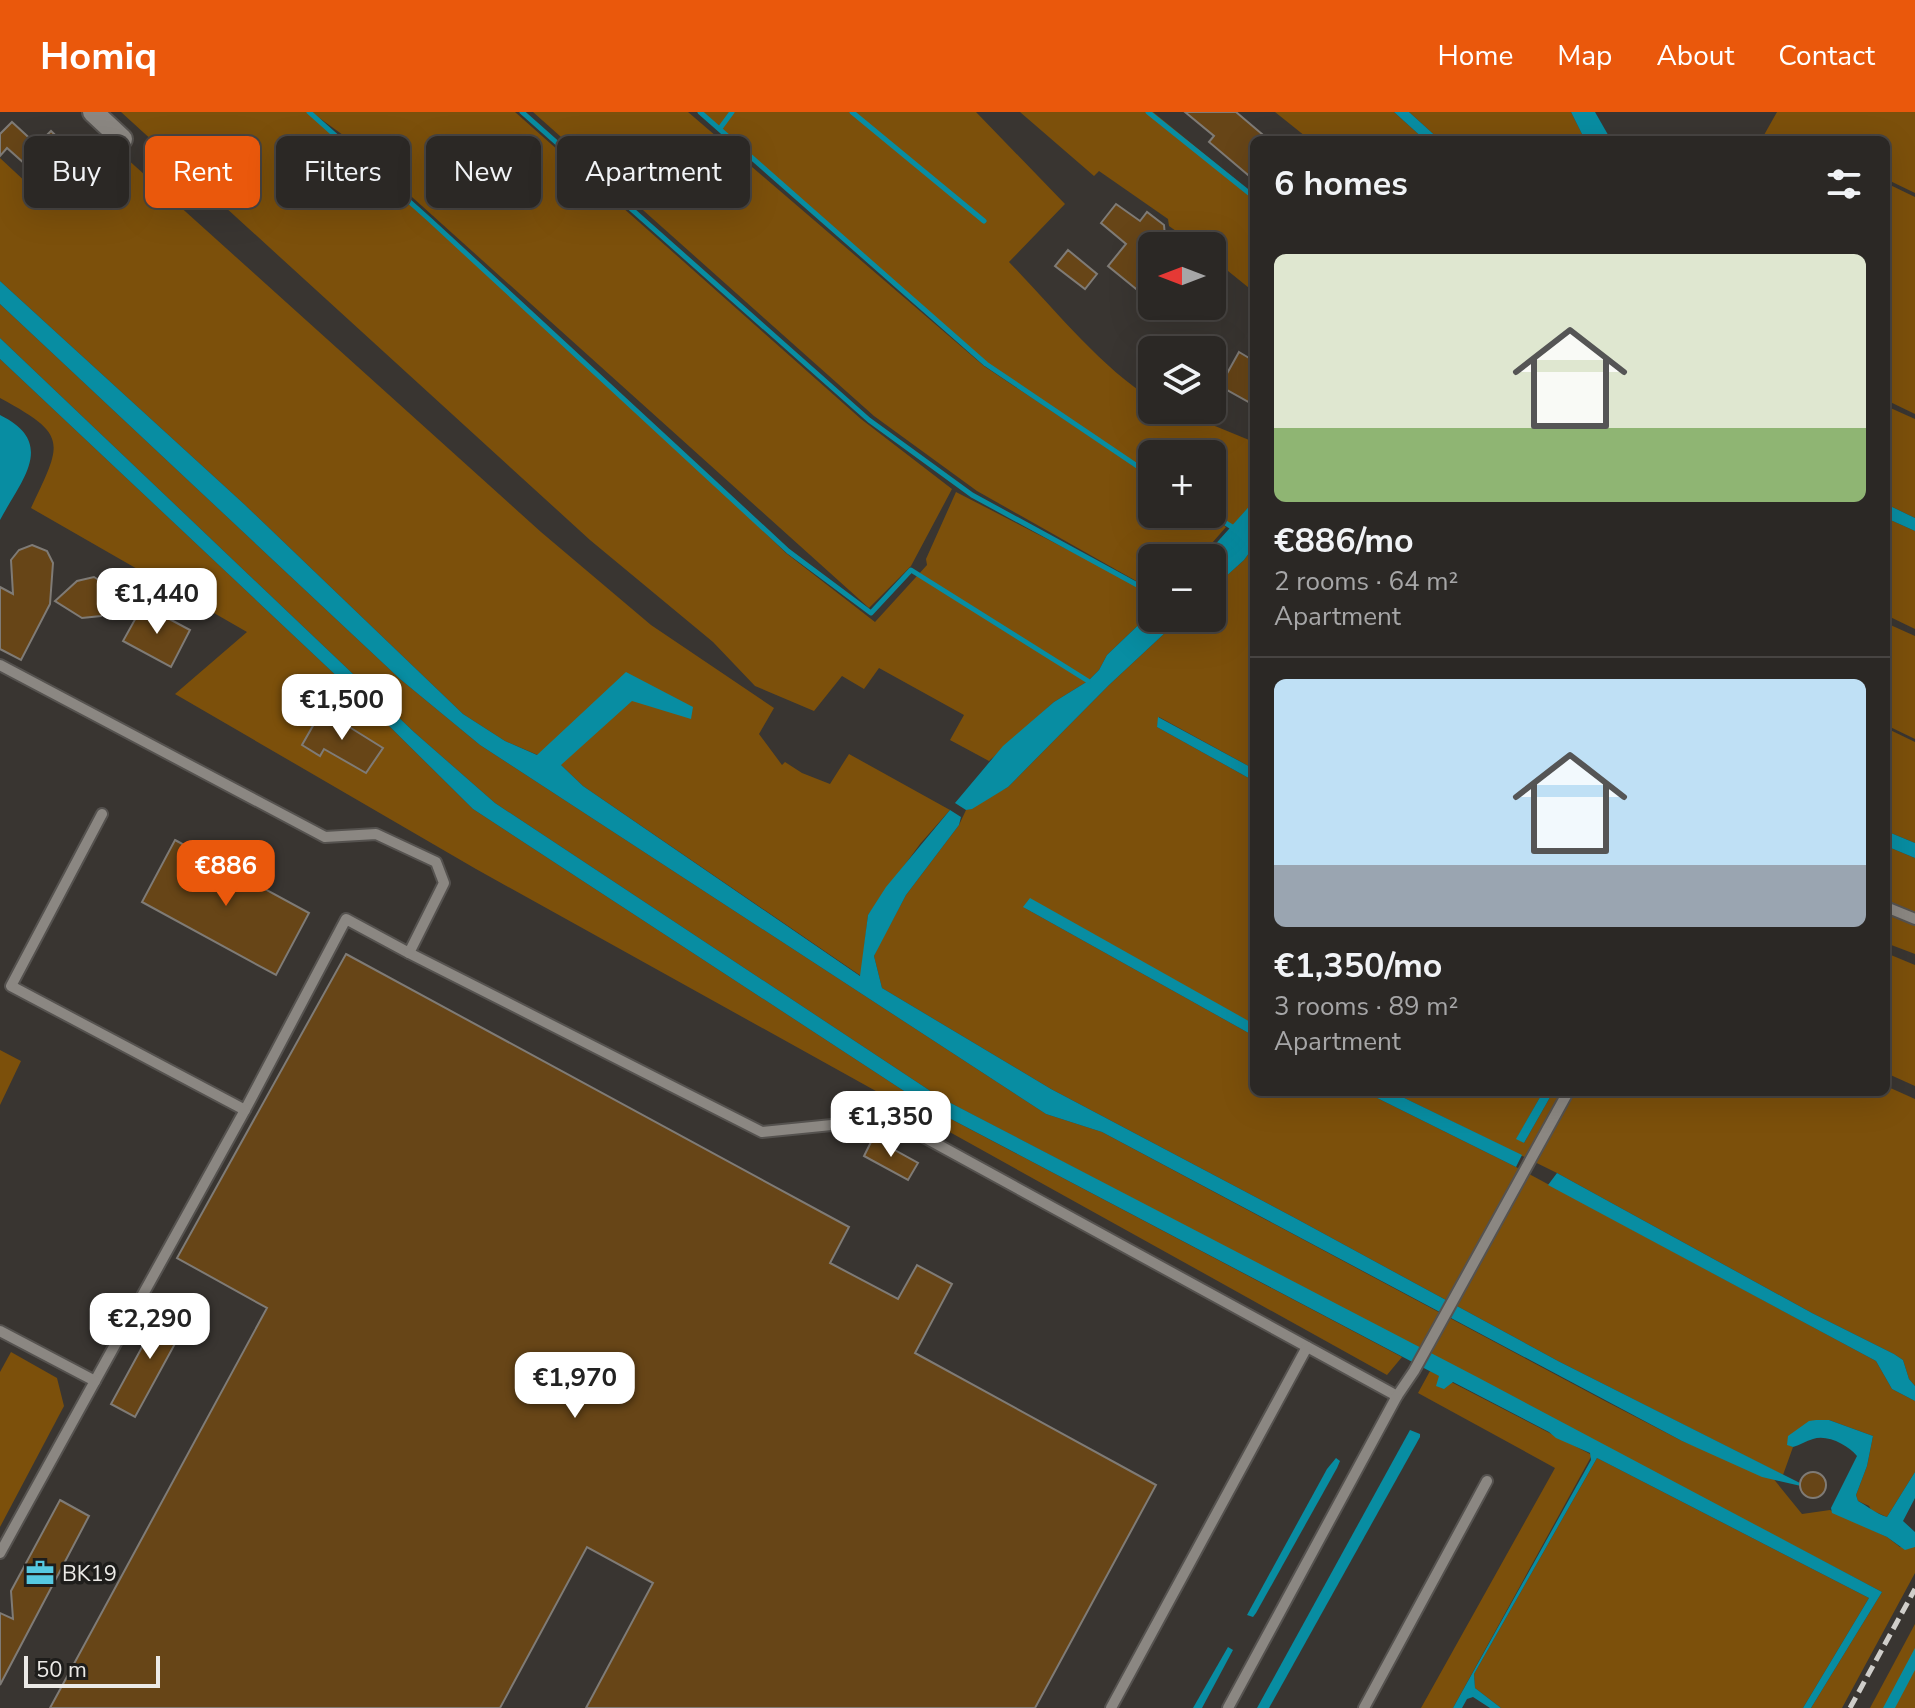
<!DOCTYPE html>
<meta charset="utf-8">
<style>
:root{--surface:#2b2825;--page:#33302d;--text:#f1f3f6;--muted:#a6a6a7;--line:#474442;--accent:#ea580c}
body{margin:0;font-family:"Nunito Sans",sans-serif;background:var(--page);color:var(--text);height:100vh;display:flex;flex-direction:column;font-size:30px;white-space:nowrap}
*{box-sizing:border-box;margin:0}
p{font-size:26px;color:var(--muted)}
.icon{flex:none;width:44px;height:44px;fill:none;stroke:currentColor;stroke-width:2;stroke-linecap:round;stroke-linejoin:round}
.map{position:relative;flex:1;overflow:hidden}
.side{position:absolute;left:1250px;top:24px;width:640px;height:960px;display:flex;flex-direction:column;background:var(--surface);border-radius:12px;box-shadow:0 8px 32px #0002,0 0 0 2px var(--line)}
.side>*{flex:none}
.top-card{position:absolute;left:24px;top:24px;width:760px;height:72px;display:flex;gap:16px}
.needle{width:52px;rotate:270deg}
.controls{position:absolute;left:1138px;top:120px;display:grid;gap:16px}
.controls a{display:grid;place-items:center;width:88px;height:88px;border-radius:12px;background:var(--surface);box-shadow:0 8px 32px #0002,0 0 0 2px var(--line);font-size:40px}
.scale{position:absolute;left:24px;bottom:20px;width:136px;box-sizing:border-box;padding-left:8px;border:4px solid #eceae7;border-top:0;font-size:22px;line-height:28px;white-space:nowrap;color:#eceae7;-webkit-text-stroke:6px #1e1d1b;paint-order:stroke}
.price{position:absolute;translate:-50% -68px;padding:0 18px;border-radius:16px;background:#fff;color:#222;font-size:26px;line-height:52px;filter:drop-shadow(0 2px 4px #0008)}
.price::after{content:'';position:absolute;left:50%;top:48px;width:24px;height:18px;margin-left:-12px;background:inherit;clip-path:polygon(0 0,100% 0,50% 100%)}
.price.on{background:var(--accent);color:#fff}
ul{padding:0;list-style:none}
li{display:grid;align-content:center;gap:16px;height:424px;padding:0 24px}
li+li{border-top:2px solid var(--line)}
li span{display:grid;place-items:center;height:248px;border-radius:12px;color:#555}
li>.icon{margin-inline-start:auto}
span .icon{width:144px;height:144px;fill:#fffc;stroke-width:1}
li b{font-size:34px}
h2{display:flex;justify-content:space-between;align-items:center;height:96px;padding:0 24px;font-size:34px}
.chip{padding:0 28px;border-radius:12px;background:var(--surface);box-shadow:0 8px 32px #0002,0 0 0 2px var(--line);font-size:28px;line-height:72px}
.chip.on{background:var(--accent);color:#fff}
header{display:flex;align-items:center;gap:48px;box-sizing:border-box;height:112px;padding:0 40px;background:var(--accent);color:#fff}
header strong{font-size:38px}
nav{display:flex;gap:44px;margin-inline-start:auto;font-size:28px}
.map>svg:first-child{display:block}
</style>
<header>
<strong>Homiq</strong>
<nav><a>Home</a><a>Map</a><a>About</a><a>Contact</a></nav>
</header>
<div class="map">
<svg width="1915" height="1596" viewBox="0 0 1915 1596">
<rect width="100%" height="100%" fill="#393531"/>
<g fill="#7c500b">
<polygon points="121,0 307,0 404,84 679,337 786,441 875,510 927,453 926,447 956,380 1152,481 1152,500 1107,543 1099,558 1088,569 1054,590 989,649 950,628 964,603 879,556 864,577 842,564 814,599 755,574 713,530 590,428"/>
<polygon points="311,0 515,0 861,307 952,377 911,454 869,496 343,23"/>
<polygon points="533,0 688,0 984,254 1152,366 1152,402 1206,402 1226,415 1199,446 1152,446 1152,478 977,379 874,304"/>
<path d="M703,0h273l89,92 -56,58c44,45 91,105 143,137v11h24l78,32v59l-22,26 -20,-14v-59h-60v22c-56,-37 -113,-73 -166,-114 -99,-77 -189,-166 -283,-250z"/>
<polygon points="1020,0 1153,0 1254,83 1254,180 1212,146 1212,134 1197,134 1169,114 1168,107 1099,59 1094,64"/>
<polygon points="1275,0 1394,0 1425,28 1310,28"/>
<polygon points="1409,0 1571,0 1585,28 1440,28"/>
<polygon points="1777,0 1915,0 1915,81 1886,67 1886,28 1784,28 1764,23"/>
<polygon points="105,27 541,420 651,513 774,596 759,622 782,653 785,650 802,661 830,672 849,642 950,698 920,732 868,803 861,864 583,674 561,653 505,629 463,602 244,392 0,169 0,46 44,87"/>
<polygon points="1886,71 1915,85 1915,302 1886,288"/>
<polygon points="0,192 400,567 480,633 1046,1002 1102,1020 1605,1289 1682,1329 1772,1365 1802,1402 1830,1398 1887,1425 1900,1435 1915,1435 1915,1461 1842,1596 1811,1596 1882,1480 941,986 495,691 414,620 0,226"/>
<path d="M0,247l377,355 96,95 457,299 472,249 -15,18 -911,-506 -301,-175 72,-62 -216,-124c32,-67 37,-73 -31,-110z"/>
<polygon points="1886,294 1915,307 1915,406 1886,392"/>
<polygon points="1886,406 1915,419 1915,517 1886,503"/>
<polygon points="1254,434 1254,657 1159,605 1157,615 1254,669 1254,912 1023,795 1254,924 1254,980 1365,980 1516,1055 1876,1249 1892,1277 1915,1289 1915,1360 1887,1405 1871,1398 1869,1394 1858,1389 1856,1383 1867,1354 1873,1324 1829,1308 1787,1332 1793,1335 1783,1363 1558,1249 1295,1106 1051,977 882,876 874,844 878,835 906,783 959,713 966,698 1008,675 1109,573 1181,506 1212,506 1212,477 1244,448"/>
<polygon points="1886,511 1915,524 1915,627 1886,613"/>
<polygon points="1886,616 1915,630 1915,731 1886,719"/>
<polygon points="1886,734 1915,746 1915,842 1886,831"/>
<polygon points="1886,841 1915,853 1915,974 1886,961"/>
<polygon points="0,938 21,949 0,993"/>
<polygon points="1886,974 1915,987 1915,1274 1909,1267 1903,1248 1894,1242 1812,1201 1557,1061 1392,980 1543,980 1517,1026 1524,1031 1553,980 1886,980"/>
<polygon points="11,1240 57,1266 64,1294 0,1415 0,1260"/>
<polygon points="1430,1259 1592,1343 1453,1596 1421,1596 1555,1356 1418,1281"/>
<polygon points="1597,1346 1869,1486 1803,1596 1501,1596 1475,1576 1474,1562"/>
<polygon points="1915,1512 1915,1596 1870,1596"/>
</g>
<g fill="#088da2">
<polygon points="1394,0 1409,0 1440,28 1425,28"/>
<polygon points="1571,0 1595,0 1611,28 1585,28"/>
<polygon points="0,169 244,392 463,602 505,629 537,643 626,560 693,595 691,607 632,589 561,653 583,674 860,864 868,803 886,775 950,698 961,705 959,713 906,783 874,844 882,876 1051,977 1295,1106 1558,1249 1800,1371 1801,1374 1762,1365 1682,1329 1102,1020 1046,1002 480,633 400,567 0,192"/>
<polygon points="0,226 414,620 495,691 941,986 1479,1266 1882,1480 1811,1596 1803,1596 1869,1486 1597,1346 1474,1562 1475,1576 1501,1596 1490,1596 1473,1585 1467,1587 1462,1596 1453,1596 1591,1348 1590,1341 1556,1326 1549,1320 1453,1270 1444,1277 1436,1274 1439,1264 930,996 473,697 377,602 0,247"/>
<path d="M0,303c57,28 22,64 0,105z"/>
<polygon points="1254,389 1254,434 1244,448 1212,477 1212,446 1203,446"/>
<polygon points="1886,392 1915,406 1915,419 1886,406"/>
<polygon points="1152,500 1152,506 1181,506 1109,573 1008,675 972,697 966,698 955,691 1003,634 1054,590 1088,569 1099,558 1107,543"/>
<polygon points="1158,605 1254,657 1254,669 1157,615"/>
<polygon points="1886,719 1915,731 1915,746 1886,734"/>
<polygon points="1030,786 1254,912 1254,924 1023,795"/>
<polygon points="1365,980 1392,980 1522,1043 1516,1055"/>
<polygon points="1543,980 1553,980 1524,1031 1516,1027"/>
<polygon points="1557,1061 1812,1201 1894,1242 1903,1248 1909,1267 1915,1274 1915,1289 1892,1277 1876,1249 1548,1073"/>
<path d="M1816,1308h13l44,16 -6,30 -11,29 2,6c11,6 17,12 29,16l28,-45v26l-12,23 12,11v15l-10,3 -18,-13 -55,-24 -1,-5 26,-52c-9,-11 -30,-22 -44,-17 -7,2 -13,6 -20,8l-6,-2 1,-9 21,-15z"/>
<polygon points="1410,1318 1420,1322 1420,1325 1269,1596 1257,1596"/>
<polygon points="1336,1346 1340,1349 1337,1356 1256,1501 1253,1505 1247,1503 1327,1357"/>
<polygon points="1228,1535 1233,1538 1202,1596 1193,1596"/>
<polygon points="1915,1536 1915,1558 1895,1596 1883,1596"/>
</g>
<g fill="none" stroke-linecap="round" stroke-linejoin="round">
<g stroke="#088da2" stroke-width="5">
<polyline points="309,0 430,108 788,439 871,501 911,458 1088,569"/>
<polyline points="522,0 869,308 972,383 1152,481"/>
<polyline points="700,0 986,252 1152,364"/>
<polyline points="852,0 984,109"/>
<polyline points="1148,0 1254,85"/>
<polyline points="721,15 732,0"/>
<polyline points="1211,402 1232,415"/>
</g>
</g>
<g fill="#674517" stroke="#7f7b76" stroke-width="2">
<polygon points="1185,0 1236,0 1269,28 1254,28 1254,68 1209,30 1214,24"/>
<polygon points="12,10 37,33 51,19 76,43 62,58 53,50 48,55 35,41 25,52 7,36 0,44 0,22"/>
<polygon points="1116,92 1140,109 1147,100 1164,113 1165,124 1177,134 1152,134 1152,190 1108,154 1126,132 1101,111"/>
<polygon points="1068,138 1097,162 1085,177 1055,154"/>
<polygon points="1239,240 1254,249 1254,293 1220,274"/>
<polygon points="32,433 47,439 53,451 50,492 21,548 0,537 0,475 13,482 11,448 19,438"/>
<polygon points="94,465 105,472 111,483 109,494 101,504 82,506 55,489 77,469"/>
<polygon points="143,493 190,518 171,555 123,529"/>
<polygon points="322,598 383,636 366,661 324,637 320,644 302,633"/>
<polygon points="175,728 309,801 276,863 142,790"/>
<polygon points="346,842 849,1115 830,1151 898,1187 917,1153 952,1172 915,1241 1156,1373 1035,1596 586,1596 653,1471 587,1435 500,1596 50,1596 267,1196 177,1146"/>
<polygon points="873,1026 918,1051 908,1068 864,1044"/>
<polygon points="165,1193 189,1206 135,1305 111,1292"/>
<circle cx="1813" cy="1373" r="13"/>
<polygon points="60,1388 89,1404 0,1573 0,1501 13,1507 11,1479"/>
</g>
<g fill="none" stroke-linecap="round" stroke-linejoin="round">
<defs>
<g id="lane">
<polyline points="0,553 325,725 376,722 436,750 444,771 409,841 346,807 245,998 95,1269"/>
<polyline points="102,702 11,874 245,998"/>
<polyline points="1886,795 1915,807"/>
<polyline points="409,841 762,1020 891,1007 1397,1284"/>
<polyline points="0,1219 95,1269 0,1441"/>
<polyline points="1111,1596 1307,1235"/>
<polyline points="1228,1596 1397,1284 1414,1259 1568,980"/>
<polyline points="1364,1596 1487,1369"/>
</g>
<polyline id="street" points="93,0 122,27"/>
</defs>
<use href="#lane" stroke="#55524f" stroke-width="14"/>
<use href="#street" stroke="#55524f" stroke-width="24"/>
<use href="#lane" stroke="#8b8782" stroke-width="10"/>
<use href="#street" stroke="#8b8782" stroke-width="20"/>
<polyline stroke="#d0ceca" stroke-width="5" stroke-dasharray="12 6" stroke-linecap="butt" points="1850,1596 1915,1477"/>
</g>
<defs>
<symbol id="office-bare" viewBox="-9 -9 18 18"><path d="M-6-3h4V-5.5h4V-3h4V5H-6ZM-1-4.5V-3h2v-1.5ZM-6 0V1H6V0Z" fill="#56c9e1" stroke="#1e1d1b" stroke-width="2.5" paint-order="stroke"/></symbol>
</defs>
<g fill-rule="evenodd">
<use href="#office-bare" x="20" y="1441" width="40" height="40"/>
</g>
<g text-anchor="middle" stroke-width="7" stroke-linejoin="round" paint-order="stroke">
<g font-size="22" fill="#eceae7" stroke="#1e1d1b" text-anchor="start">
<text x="62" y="1469">BK19</text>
</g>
</g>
</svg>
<div class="controls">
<a><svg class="needle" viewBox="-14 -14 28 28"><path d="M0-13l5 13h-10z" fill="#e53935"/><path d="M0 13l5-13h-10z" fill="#a6a6a7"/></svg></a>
<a><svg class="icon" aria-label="layers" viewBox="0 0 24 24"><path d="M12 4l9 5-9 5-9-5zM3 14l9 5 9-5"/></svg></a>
<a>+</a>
<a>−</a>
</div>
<div class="scale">50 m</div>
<b class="price" style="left:157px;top:524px">€1,440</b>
<b class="price" style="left:342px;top:630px">€1,500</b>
<b class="price on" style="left:226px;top:796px">€886</b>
<b class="price" style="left:891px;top:1047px">€1,350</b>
<b class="price" style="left:150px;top:1249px">€2,290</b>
<b class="price" style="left:575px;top:1308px">€1,970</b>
<div class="top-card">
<a class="chip">Buy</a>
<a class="chip on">Rent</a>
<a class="chip">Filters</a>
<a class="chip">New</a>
<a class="chip">Apartment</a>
</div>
<section class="side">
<h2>6 homes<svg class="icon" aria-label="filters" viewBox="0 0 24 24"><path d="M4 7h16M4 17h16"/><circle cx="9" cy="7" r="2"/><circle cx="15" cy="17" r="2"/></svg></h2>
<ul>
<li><span style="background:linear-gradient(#dfe7d0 70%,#8fb573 0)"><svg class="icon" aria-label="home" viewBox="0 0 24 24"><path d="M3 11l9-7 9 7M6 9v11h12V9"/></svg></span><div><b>€886/mo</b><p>2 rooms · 64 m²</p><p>Apartment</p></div></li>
<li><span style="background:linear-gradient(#bfe0f5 75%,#9aa5b1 0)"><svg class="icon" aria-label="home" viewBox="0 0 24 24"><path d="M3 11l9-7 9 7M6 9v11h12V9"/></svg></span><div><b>€1,350/mo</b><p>3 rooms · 89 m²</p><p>Apartment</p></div></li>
</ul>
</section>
</div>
